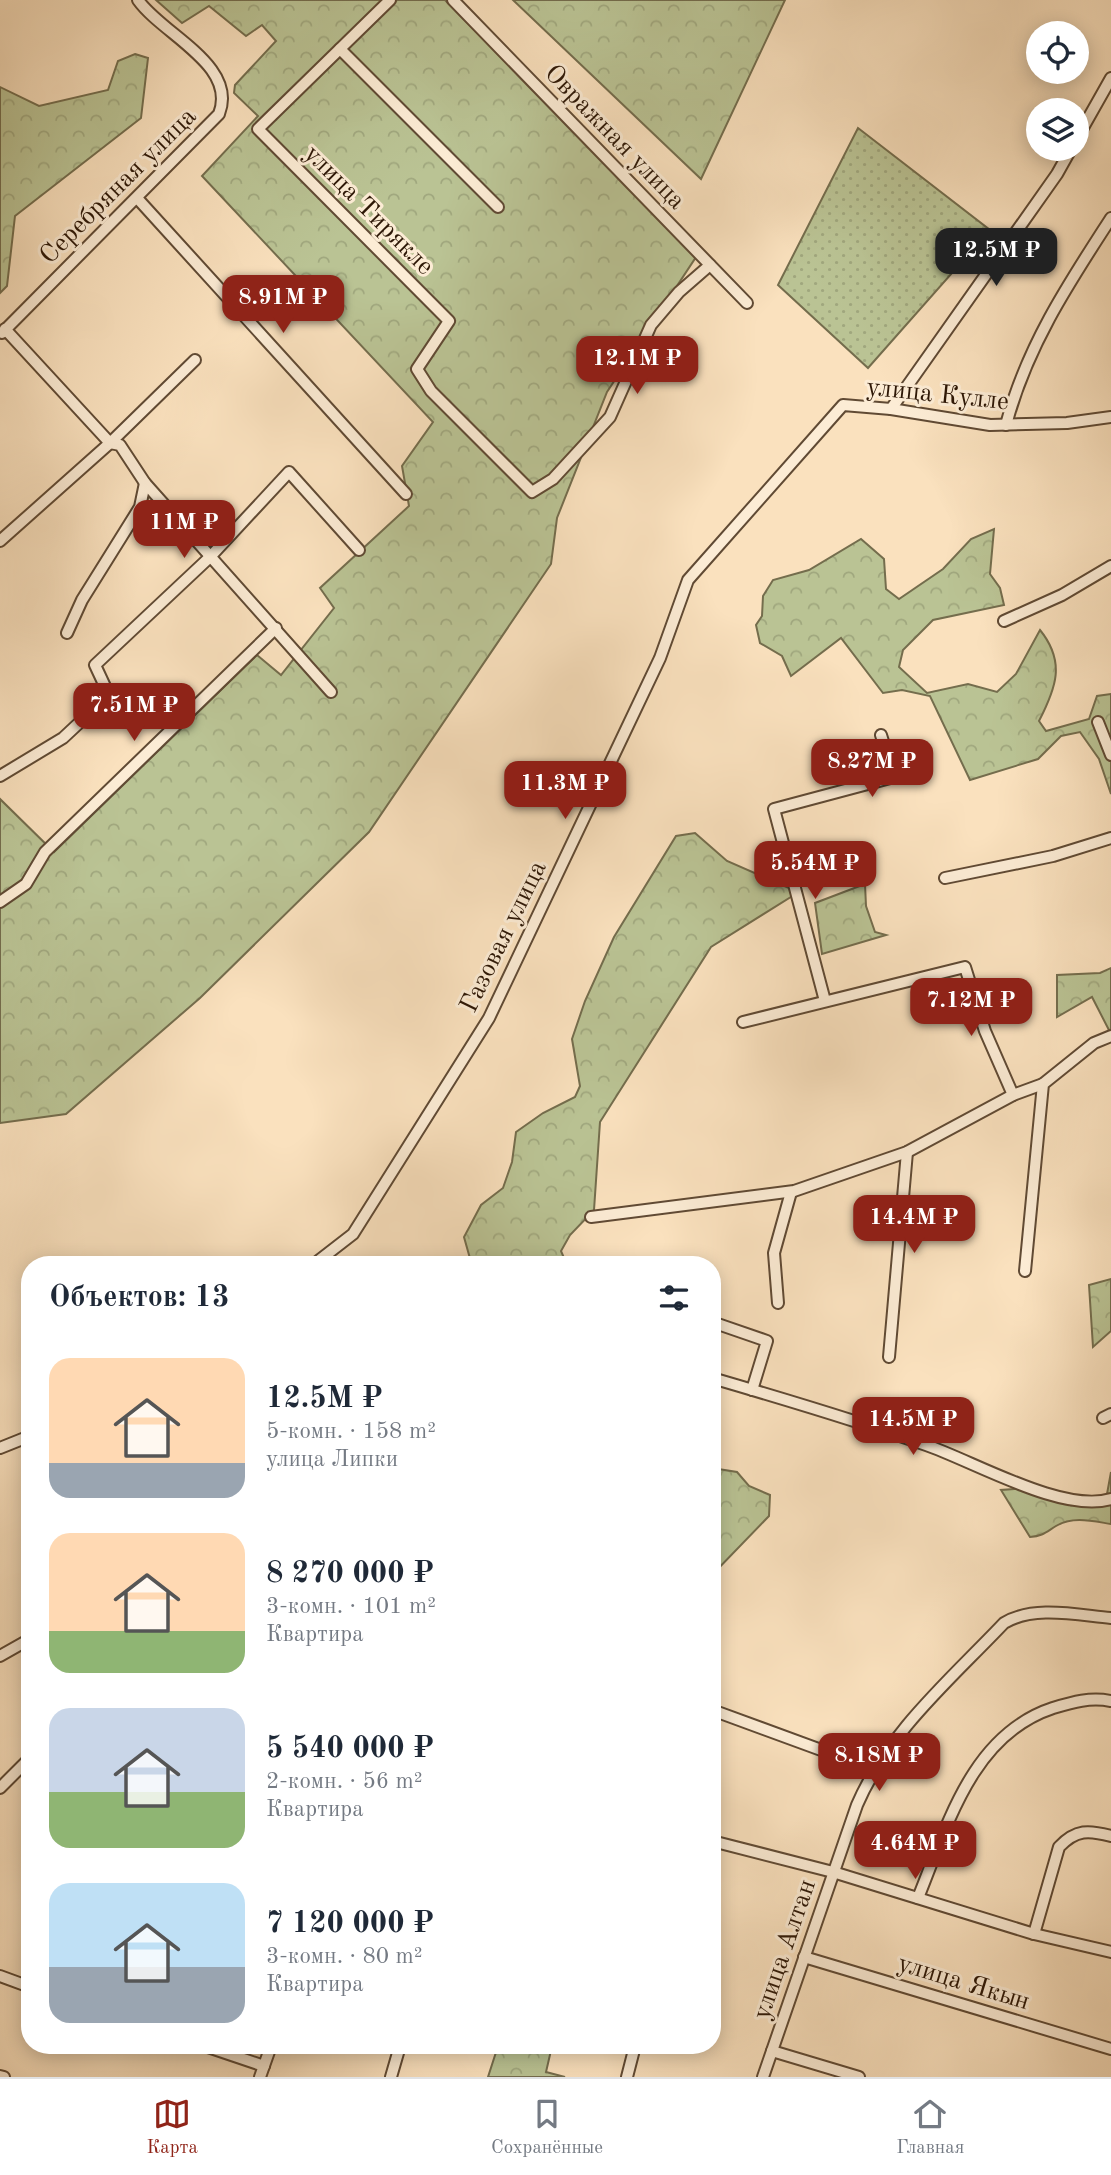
<!DOCTYPE html>
<html lang="ru">
<meta charset="utf-8">
<style>
:root{--surface:#fff;--page:#f2f2f3;--text:#1f2937;--muted:#747a83;--line:#e0e1e3;--accent:#8f2418}
body{margin:0;font-family:"Old Standard TT",serif;background:var(--page);color:var(--text);height:100vh;display:flex;flex-direction:column;font-size:26px;white-space:nowrap}
*{box-sizing:border-box;margin:0}
p{font-size:23px;color:var(--muted)}
.icon{flex:none;width:38px;height:38px;fill:none;stroke:currentColor;stroke-width:2;stroke-linecap:round;stroke-linejoin:round}
.map{position:relative;flex:1;overflow:hidden}
.side{position:absolute;left:21px;top:1256px;width:700px;height:798px;display:flex;flex-direction:column;background:var(--surface);border-radius:28px;box-shadow:0 4px 18px #0003}
.side>*{flex:none}
.fabs{position:absolute;left:1026px;top:21px;display:grid;gap:14px}
.fabs a{display:grid;place-items:center;width:63px;height:63px;border-radius:50%;background:var(--surface);box-shadow:0 4px 18px #0003;font-size:35px}
.price{position:absolute;translate:-50% -60px;padding:0 16px;border-radius:14px;background:var(--accent);color:#fff;font-size:23px;line-height:46px;filter:drop-shadow(0 2px 4px #0008)}
.price::after{content:'';position:absolute;left:50%;top:42px;width:21px;height:16px;margin-left:-10px;background:inherit;clip-path:polygon(0 0,100% 0,50% 100%)}
.price.selected{background:#222;color:#fff}
ul{padding:0;list-style:none}
li{display:flex;align-items:center;gap:21px;height:175px;padding:0 28px}
li span{display:grid;place-items:center;flex:none;width:196px;height:140px;border-radius:21px;color:#555}
li>.icon{margin-inline-start:auto}
span .icon{width:84px;height:84px;fill:#fffc;stroke-width:1}
li b{font-size:30px}
h2{display:flex;justify-content:space-between;align-items:center;height:84px;padding:0 28px;font-size:30px}
.menu{display:flex;justify-content:space-around;align-items:center;height:98px;border-top:2px solid var(--line);background:var(--surface);font-size:19px;color:var(--muted)}
.menu a{display:grid;justify-items:center;gap:4px}
.menu .selected{color:var(--accent)}
.map>svg:first-child{display:block}
</style>
<div class="map">
<svg width="1111" height="2077" viewBox="0 0 1111 2077">
<defs>
<pattern id="grass-dots" width="8" height="8" patternUnits="userSpaceOnUse" patternTransform="scale(1.75)"><rect width="8" height="8" fill="#bac394"/><path d="M2 2h.1M6 6h.1" fill="none" stroke="#a0a77e" stroke-width="1.8" stroke-linecap="round"/></pattern>
<pattern id="forest-crowns" width="20" height="18" patternUnits="userSpaceOnUse" patternTransform="scale(1.75)"><rect width="20" height="18" fill="#bac394"/><path d="M2 6a3 3 0 1 1 6 0M12 15a3 3 0 1 1 6 0" fill="none" stroke="#a0a77e"/></pattern>
</defs>
<rect width="100%" height="100%" fill="#fae1be"/>
<filter id="stains"><feTurbulence type="fractalNoise" baseFrequency=".00286" numOctaves="4"/><feColorMatrix values="0 0 0 0 .2 0 0 0 0 .09 0 0 0 0 .02 0 0 0 .5 -.17"/></filter>
<radialGradient id="worn" r=".72"><stop offset=".6" stop-color="#630" stop-opacity="0"/><stop offset="1" stop-color="#630" stop-opacity=".3"/></radialGradient>
<polygon fill="url(#grass-dots)" stroke="#746d4d" stroke-width="2" points="858,128 990,230 868,368 778,285"/>
<g fill="url(#forest-crowns)" stroke="#746d4d" stroke-width="2">
<polygon points="156,0 384,0 391,6 397,0 445,0 696,257 607,392 557,518 551,564 369,832 200,998 66,1114 0,1123 0,799 54,852 257,655 281,675 334,608 320,588 409,506 402,466 433,422 202,176 258,116 234,93 235,85 276,41 262,25 246,36 209,6 182,23"/>
<polygon points="513,0 785,0 701,179"/>
<polygon points="135,54 148,58 141,118 15,216 7,286 0,293 0,87 39,106 108,90 118,61"/>
<path d="M994,529l-4,45 10,14 4,17 -71,15 -30,30 -4,17 28,26 41,-9 29,8 19,-18 24,-44c26,32 16,58 -1,91l7,10 43,-12 8,-23 14,-2v100l-12,-35 -19,-27 -19,4 -23,23 -68,21 -40,-84 -28,-6 -19,3 -42,-55 -50,38 -9,-20 -22,-13 -4,-18 6,-9 1,-20 10,-16 36,-10 52,-31 23,20 2,30 13,10 44,-30 28,-30z"/>
<polygon points="695,833 727,861 789,888 794,895 711,947 600,1122 594,1210 570,1235 561,1251 567,1265 479,1265 471,1262 464,1237 481,1205 503,1188 512,1162 516,1132 543,1113 575,1097 580,1086 572,1039 585,1001 614,937 676,836"/>
<polygon points="865,884 866,906 875,932 886,935 822,954 815,903"/>
<polygon points="1111,968 1111,1034 1092,997 1057,1017 1057,975 1100,973"/>
<polygon points="1111,1279 1111,1331 1093,1347 1089,1285"/>
<polygon points="712,1468 737,1472 749,1486 770,1495 769,1516 712,1575"/>
<path d="M1111,1472v52c-19,-3 -38,-8 -55,2 -10,6 -13,10 -26,11l-29,-47 29,-2 16,10 45,9 14,-2z"/>
<polygon points="498,2046 552,2046 546,2072 565,2077 488,2077"/>
</g>
<g fill="none" stroke-linecap="round" stroke-linejoin="round">
<defs>
<g id="street">
<polyline points="390,0 258,129 449,321 417,369 431,391 532,492 553,479 610,417 651,325 679,292 710,265"/>
<polyline points="453,0 747,303"/>
<polyline points="340,49 498,207"/>
<polyline points="1076,140 1111,78"/>
<polyline points="137,198 406,494"/>
<polyline points="5,329 110,443 120,445 145,483 331,692"/>
<path d="M2,333l217,-219c19,-49 -56,-79 -81,-114"/>
<polyline points="891,409 1057,174 1071,149"/>
<path d="M1006,425c20,-77 62,-141 105,-207"/>
<polyline points="0,541 110,443 195,360"/>
<polyline points="1004,621 1062,595 1111,566"/>
<polyline points="67,633 82,600 140,507 145,483"/>
<polyline points="1098,722 1111,755"/>
<polyline points="0,776 63,738 109,695 95,665 210,557 289,472 359,550"/>
<polyline points="945,878 1053,856 1111,838"/>
<polyline points="0,902 26,884 45,852 276,628"/>
<polyline points="825,1001 774,809 894,777 881,735"/>
<polyline points="743,1022 965,967 985,1031 1013,1095"/>
<polyline points="591,1217 794,1191 907,1152 1013,1095 1043,1084"/>
<polyline points="313,1265 353,1234 489,1018 660,658 688,580 843,405 891,409 990,425 1067,423 1111,417"/>
<polyline points="1025,1271 1043,1084 1094,1043 1111,1036"/>
<polyline points="778,1303 774,1253 791,1192"/>
<polyline points="712,1322 767,1341 752,1390"/>
<polyline points="889,1357 907,1152"/>
<path d="M712,1378c72,21 143,42 214,67 47,16 137,69 185,54"/>
<polyline points="1103,1418 1111,1414"/>
<polyline points="0,1448 30,1436"/>
<polyline points="0,1656 30,1639"/>
<polyline points="712,1710 873,1769"/>
<polyline points="0,1788 30,1758"/>
<polyline points="712,1841 833,1872 1034,1934 1111,1952"/>
<path d="M918,1898c29,-71 53,-163 135,-190 20,-6 37,-11 58,-7"/>
<path d="M1034,1934l25,-87c17,-18 30,-17 52,-11"/>
<polyline points="804,1957 1111,2049"/>
<polyline points="0,1976 30,1987"/>
<polyline points="205,2046 264,2066"/>
<polyline points="772,2051 859,2077"/>
<polyline points="0,2076 4,2077"/>
<polyline points="260,2077 271,2046"/>
<polyline points="391,2077 400,2046"/>
<polyline points="627,2077 635,2046"/>
<path d="M763,2077l94,-272c32,-74 92,-124 147,-182 30,-18 73,-8 107,-5"/>
</g>
</defs>
<use href="#street" stroke="#604a34" stroke-width="14"/>
<use href="#street" stroke="#fcecd5" stroke-width="10"/>
</g>
<g text-anchor="middle" stroke-width="6" stroke-linejoin="round" paint-order="stroke">
<g font-size="26" fill="#2d1706" stroke="#fcecd5">
<text transform="translate(616 136) rotate(46)" y="9">Овражная улица</text>
<text transform="translate(117 185) rotate(-45)" y="9">Серебряная улица</text>
<text transform="translate(370 209) rotate(45)" y="9">улица Тирякле</text>
<text transform="translate(938 393) rotate(6)" y="9">улица Кулле</text>
<text transform="translate(502 936) rotate(-64)" y="9">Газовая улица</text>
<text transform="translate(783 1949) rotate(-71)" y="9">улица Алтан</text>
<text transform="translate(964 1981) rotate(17)" y="9">улица Якын</text>
</g>
</g>
<rect width="100%" height="100%" filter="url(#stains)"/>
<rect width="100%" height="100%" fill="url(#worn)"/>
</svg>
<div class="fabs">
<a><svg class="icon" aria-label="locate" viewBox="0 0 24 24"><circle cx="12" cy="12" r="6"/><path d="M12 2v4M12 18v4M2 12h4M18 12h4"/></svg></a>
<a><svg class="icon" aria-label="layers" viewBox="0 0 24 24"><path d="M12 4l9 5-9 5-9-5zM3 14l9 5 9-5"/></svg></a>
</div>
<b class="price selected" style="left:996px;top:288px">12.5M ₽</b>
<b class="price" style="left:283px;top:335px">8.91M ₽</b>
<b class="price" style="left:637px;top:396px">12.1M ₽</b>
<b class="price" style="left:184px;top:560px">11M ₽</b>
<b class="price" style="left:134px;top:743px">7.51M ₽</b>
<b class="price" style="left:872px;top:799px">8.27M ₽</b>
<b class="price" style="left:565px;top:821px">11.3M ₽</b>
<b class="price" style="left:815px;top:901px">5.54M ₽</b>
<b class="price" style="left:971px;top:1038px">7.12M ₽</b>
<b class="price" style="left:914px;top:1255px">14.4M ₽</b>
<b class="price" style="left:913px;top:1457px">14.5M ₽</b>
<b class="price" style="left:879px;top:1793px">8.18M ₽</b>
<b class="price" style="left:915px;top:1881px">4.64M ₽</b>
<section class="side">
<h2>Объектов: 13<svg class="icon" aria-label="filters" viewBox="0 0 24 24"><path d="M4 7h16M4 17h16"/><circle cx="9" cy="7" r="2"/><circle cx="15" cy="17" r="2"/></svg></h2>
<ul>
<li><span style="background:linear-gradient(#ffd9b3 75%,#9aa5b1 0)"><svg class="icon" aria-label="home" viewBox="0 0 24 24"><path d="M3 11l9-7 9 7M6 9v11h12V9"/></svg></span><div><b>12.5M ₽</b><p>5-комн. · 158 m²</p><p>улица Липки</p></div></li>
<li><span style="background:linear-gradient(#ffd9b3 70%,#8fb573 0)"><svg class="icon" aria-label="home" viewBox="0 0 24 24"><path d="M3 11l9-7 9 7M6 9v11h12V9"/></svg></span><div><b>8 270 000 ₽</b><p>3-комн. · 101 m²</p><p>Квартира</p></div></li>
<li><span style="background:linear-gradient(#c9d6e8 60%,#8fb573 0)"><svg class="icon" aria-label="home" viewBox="0 0 24 24"><path d="M3 11l9-7 9 7M6 9v11h12V9"/></svg></span><div><b>5 540 000 ₽</b><p>2-комн. · 56 m²</p><p>Квартира</p></div></li>
<li><span style="background:linear-gradient(#bfe0f5 60%,#9aa5b1 0)"><svg class="icon" aria-label="home" viewBox="0 0 24 24"><path d="M3 11l9-7 9 7M6 9v11h12V9"/></svg></span><div><b>7 120 000 ₽</b><p>3-комн. · 80 m²</p><p>Квартира</p></div></li>
</ul>
</section>
</div>
<nav class="menu">
<a class="selected"><svg class="icon" aria-label="map" viewBox="0 0 24 24"><path d="M3 6l6-2 6 2 6-2v14l-6 2-6-2-6 2zM9 4v14M15 6v14"/></svg>Карта</a>
<a><svg class="icon" aria-label="saved" viewBox="0 0 24 24"><path d="M7 4h10v16l-5-4-5 4z"/></svg>Сохранённые</a>
<a><svg class="icon" aria-label="home" viewBox="0 0 24 24"><path d="M3 11l9-7 9 7M6 9v11h12V9"/></svg>Главная</a>
</nav>
